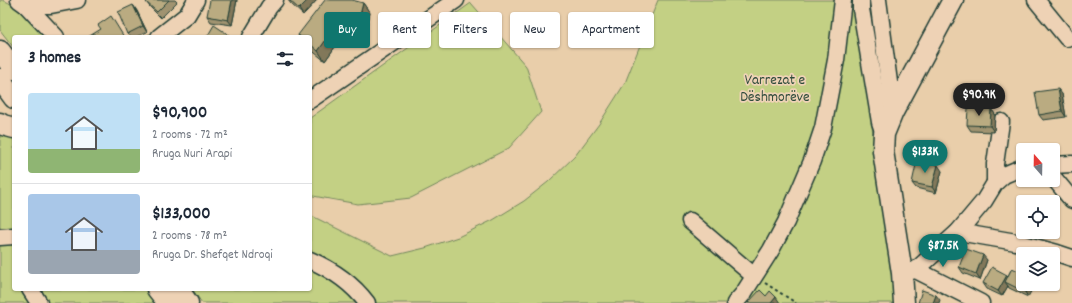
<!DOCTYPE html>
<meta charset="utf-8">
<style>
:root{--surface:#fff;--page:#f2f2f3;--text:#1f2937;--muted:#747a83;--line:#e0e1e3;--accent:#0f766e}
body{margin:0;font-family:Dekko,sans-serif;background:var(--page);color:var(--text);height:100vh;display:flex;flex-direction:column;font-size:15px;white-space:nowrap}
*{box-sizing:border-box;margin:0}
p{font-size:13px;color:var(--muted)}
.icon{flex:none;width:22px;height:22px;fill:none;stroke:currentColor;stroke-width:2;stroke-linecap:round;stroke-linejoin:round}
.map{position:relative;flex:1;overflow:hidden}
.panel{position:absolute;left:12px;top:35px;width:300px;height:256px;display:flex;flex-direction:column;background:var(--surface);border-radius:4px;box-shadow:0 1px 3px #0004}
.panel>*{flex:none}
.guide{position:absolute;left:324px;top:12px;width:380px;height:36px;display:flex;gap:8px}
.needle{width:26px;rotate:340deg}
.controls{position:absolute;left:1016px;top:143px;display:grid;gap:8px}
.controls a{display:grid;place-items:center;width:44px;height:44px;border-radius:4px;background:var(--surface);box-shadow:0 1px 3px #0004;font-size:20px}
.price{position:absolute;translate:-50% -34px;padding:0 9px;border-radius:14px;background:var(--accent);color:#fff;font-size:13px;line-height:26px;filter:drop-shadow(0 1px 2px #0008)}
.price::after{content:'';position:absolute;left:50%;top:24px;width:12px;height:9px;margin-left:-6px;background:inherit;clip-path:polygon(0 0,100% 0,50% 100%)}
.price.active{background:#222;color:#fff}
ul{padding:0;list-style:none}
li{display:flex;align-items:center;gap:12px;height:100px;padding:0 16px}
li+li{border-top:1px solid var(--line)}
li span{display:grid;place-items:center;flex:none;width:112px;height:80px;border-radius:4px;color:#555}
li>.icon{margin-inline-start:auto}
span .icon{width:48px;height:48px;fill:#fffc;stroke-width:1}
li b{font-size:17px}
h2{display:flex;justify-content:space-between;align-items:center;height:48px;padding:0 16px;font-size:17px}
.tag{padding:0 14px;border-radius:4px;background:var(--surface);box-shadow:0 1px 3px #0004;font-size:14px;line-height:36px}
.tag.active{background:var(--accent);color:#fff}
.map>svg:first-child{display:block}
</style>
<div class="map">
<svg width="1072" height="303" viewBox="0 0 1072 303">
<rect width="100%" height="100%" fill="#e9ceaa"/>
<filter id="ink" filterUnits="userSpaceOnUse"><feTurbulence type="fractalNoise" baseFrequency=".025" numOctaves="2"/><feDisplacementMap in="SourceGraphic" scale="8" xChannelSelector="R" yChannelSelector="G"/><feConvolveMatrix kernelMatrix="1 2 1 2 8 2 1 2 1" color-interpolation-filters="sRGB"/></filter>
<g filter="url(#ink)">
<g fill="#c3d084" stroke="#71865c">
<path d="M0,0c13,0 36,27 45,37h-31v11l-14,-18z"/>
<polygon points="658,0 871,0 883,93 868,96 895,303 202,303 192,289 310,289 310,215 392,256 425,248 458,237 493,220 524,201 548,182 575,156 599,124 625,83"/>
<polygon points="471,3 526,66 541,112 509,148 411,198 358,204 313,196 310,194 310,118"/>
<polygon points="0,132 14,137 14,289 145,289 155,303 0,303"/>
</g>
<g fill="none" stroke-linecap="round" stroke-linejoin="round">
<defs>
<g id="minor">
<polyline points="19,0 26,5 56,37"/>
<polyline points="861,0 861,9 880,122 884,134"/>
<polyline points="878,0 893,112"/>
<polyline points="1036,0 1067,38"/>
<polyline points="26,5 51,5 77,0"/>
<polyline points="159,37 187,15 196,0"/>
<polyline points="251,37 269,7 275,0"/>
<polyline points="310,100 456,0"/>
<polyline points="1053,165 1072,164"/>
<polyline points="1053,177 1072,200"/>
<polyline points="995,183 995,164 1001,122"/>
<polyline points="690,221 754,276"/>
<polyline points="958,232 1016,242 1057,253 1072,258"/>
<polyline points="0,237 14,236"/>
<path d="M310,260c23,10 42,23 57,43"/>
<polyline points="916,270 958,232 984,201 995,183 1004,175 1023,167"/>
<polyline points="907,272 916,270 981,303"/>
<polyline points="30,289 39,303"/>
<polyline points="735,303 743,294 771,250 786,222 812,161 823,128 836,60 843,0"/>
</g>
<g id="major">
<polyline points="0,51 14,69"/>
<polyline points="0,79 14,98"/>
<polyline points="0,123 3,125 14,128"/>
<polyline points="157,289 168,303"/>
<polyline points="178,289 188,303"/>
<polyline points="904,303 902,273 883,151 884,134 893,112 953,0"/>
</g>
</defs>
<use href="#minor" stroke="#1f3d34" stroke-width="19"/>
<use href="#major" stroke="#1f3d34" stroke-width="23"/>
<polyline stroke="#1f3d34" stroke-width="2" stroke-dasharray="3 3" stroke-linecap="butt" points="765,283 796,303"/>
<use href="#minor" stroke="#eed2b5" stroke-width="16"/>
<use href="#major" stroke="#eed2b5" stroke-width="20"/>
</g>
<g fill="#a0936f" stroke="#1f3d34">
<polygon points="148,0 175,0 177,2 161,18 150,7 146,2"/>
<polygon points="237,0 232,25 211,22 207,16"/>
<polygon points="288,0 317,0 303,15 291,4"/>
<polygon points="363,3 370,13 362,45 340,40 325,61 310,49 310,37 299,37 298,35"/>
<polygon points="133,5 137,11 147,32 136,37 130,37 127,34"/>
<polygon points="1062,94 1066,117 1043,120 1039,115"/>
<polygon points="991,109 995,114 994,132 971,131 967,125"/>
<polygon points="942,171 936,193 916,188 912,183"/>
<polygon points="987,260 980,280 963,273 959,267"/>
<polygon points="1012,268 1028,297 1009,288 1008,286 1002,296 987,289 983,283 1007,275 1008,276"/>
</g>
<g fill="#82785a" stroke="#1f3d34">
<polygon points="232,0 237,0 232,25 228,20"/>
<polygon points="308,0 317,0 303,15 299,9"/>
<polygon points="363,3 370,13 362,45 355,35"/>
<polygon points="133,5 137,11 147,32 143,26"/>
<polygon points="333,30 340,40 325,61 318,51"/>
<polygon points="310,63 312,66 310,68"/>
<polygon points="1058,89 1062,94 1066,117 1062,111"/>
<polygon points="991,109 995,114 994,132 990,126"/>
<polygon points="938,165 942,171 936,193 932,187"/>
<polygon points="983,255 987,260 980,280 976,274"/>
<polygon points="1007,275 1011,280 1005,282 1008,286 1002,296 998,291"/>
<polygon points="1028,284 1035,284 1028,297 1025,292"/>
<polygon points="936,295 940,300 939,303 933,303"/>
<polygon points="776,297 780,303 771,303"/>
</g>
<g fill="#baab81" stroke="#1f3d34">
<polygon points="148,0 169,0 157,12 146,2"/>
<polygon points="210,0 232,0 228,20 207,16"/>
<polygon points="289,0 308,0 299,9"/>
<polygon points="325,0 352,0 363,3 355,35 333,30 318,51 310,44 310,37 301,37 298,35"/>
<polygon points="133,5 143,26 127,34 118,12"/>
<polygon points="111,16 124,37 88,37 101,29 98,25"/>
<polygon points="214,25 229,35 227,37 207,37"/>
<polygon points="149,34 152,37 146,37"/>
<polygon points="1058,89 1062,111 1039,115 1035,92"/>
<polygon points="968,108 991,109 990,126 967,125"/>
<polygon points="917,160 938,165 932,187 912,183"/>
<polygon points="966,249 983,255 976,274 959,267"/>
<polygon points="992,267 1007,275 998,291 983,283"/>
<polygon points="1012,268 1023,273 1023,284 1028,284 1025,292 1005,282"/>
<polygon points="760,290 766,296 770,291 776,297 771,303 748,303"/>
<polygon points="922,290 936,295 933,303 918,303"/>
</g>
</g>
<g text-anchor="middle" stroke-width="3.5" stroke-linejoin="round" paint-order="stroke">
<g font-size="15" fill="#2f4c3c" stroke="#eed2b5">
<text x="775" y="84">Varrezat e<tspan x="775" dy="17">Dëshmorëve</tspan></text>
</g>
</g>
</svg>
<div class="controls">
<a><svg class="needle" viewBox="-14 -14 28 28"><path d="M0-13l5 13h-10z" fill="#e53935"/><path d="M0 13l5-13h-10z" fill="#747a83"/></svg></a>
<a><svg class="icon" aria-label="locate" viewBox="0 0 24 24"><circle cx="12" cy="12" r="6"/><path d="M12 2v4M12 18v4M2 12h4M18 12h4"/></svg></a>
<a><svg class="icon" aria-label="layers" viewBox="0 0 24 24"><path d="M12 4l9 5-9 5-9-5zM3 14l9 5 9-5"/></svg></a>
</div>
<b class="price active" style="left:979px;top:117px">$90.9K</b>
<b class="price" style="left:925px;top:174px">$133K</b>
<b class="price" style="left:943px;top:268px">$87.5K</b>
<div class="guide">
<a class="tag active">Buy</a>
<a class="tag">Rent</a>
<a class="tag">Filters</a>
<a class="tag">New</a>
<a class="tag">Apartment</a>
</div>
<section class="panel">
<h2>3 homes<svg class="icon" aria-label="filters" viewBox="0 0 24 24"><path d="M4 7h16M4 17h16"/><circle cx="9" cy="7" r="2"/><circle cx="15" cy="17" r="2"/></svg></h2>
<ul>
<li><span style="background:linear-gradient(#bfe0f5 70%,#8fb573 0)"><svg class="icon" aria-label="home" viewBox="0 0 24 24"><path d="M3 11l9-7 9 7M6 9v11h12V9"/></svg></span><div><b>$90,900</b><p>2 rooms · 72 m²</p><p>Rruga Nuri Arapi</p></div></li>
<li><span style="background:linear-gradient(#a9c7e8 70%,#9aa5b1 0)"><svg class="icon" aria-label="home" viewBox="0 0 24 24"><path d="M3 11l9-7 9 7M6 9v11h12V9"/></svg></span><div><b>$133,000</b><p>2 rooms · 78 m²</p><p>Rruga Dr. Shefqet Ndroqi</p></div></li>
</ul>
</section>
</div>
